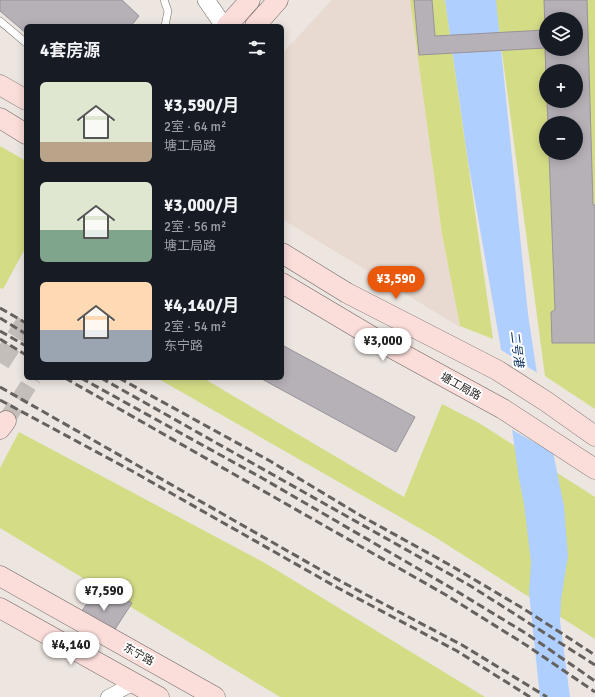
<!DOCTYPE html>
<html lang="zh">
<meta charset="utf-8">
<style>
:root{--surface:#171b24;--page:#242831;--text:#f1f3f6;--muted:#9ea1a6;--accent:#ea580c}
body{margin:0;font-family:Signika,"Noto Sans SC",sans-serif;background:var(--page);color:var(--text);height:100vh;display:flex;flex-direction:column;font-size:15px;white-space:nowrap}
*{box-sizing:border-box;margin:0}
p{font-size:13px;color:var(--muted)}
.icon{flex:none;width:22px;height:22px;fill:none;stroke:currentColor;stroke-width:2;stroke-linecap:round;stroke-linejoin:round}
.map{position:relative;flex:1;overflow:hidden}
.panel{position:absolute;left:24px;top:24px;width:260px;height:356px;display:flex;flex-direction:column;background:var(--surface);border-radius:6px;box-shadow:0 2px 10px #0003}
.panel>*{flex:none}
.controls{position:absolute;left:539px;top:12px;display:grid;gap:8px}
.controls a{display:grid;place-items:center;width:44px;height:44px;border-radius:50%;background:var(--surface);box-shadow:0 2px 10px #0003;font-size:20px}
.price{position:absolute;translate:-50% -34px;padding:0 9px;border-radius:14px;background:#fff;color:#222;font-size:13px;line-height:26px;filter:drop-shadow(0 1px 2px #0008)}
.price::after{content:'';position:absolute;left:50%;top:24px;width:12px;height:9px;margin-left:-6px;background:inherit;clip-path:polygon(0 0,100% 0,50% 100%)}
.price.selected{background:var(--accent);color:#fff}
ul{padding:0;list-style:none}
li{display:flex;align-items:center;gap:12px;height:100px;padding:0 16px}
li span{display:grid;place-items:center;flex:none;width:112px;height:80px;border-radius:6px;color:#555}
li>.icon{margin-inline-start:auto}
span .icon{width:48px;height:48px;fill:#fffc;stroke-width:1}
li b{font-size:17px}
h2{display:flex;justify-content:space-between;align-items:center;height:48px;padding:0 16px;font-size:17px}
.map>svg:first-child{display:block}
</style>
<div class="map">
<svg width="595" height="697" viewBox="0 0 595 697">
<rect width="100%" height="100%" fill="#ece5e0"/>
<polygon fill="#e8dad0" points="332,0 410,0 442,234 460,327 282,219 282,54"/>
<g fill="#d5dc86" fill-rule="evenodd">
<polygon points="410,0 445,0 493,339 460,326 442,234"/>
<path d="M495,0h100v409l-50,-33zM546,19h30v30h-30zM546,71h30v30h-30zM546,123h30v30h-30z"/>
<polygon points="0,146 26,161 26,247 3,289 0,288"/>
<polygon points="157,378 203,378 404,497 442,404 479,423 595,497 595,639 435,537"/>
<polygon points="19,432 265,563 485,697 280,697 0,528 0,468"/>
</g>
<polygon fill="#aecfff" points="445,0 496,0 528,314 537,374 564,506 568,556 561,600 560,621 570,697 540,697 529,593 531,562 524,504 519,479 500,343 468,161"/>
<polygon fill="#ece5e0" points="498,348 539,374 555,454 509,428"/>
<g fill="#b6b0b7" stroke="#989399" fill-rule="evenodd">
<polygon points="0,0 122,0 139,16 131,26 26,26 26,33 0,11"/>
<path d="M414,0h18l3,36 110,-6 -1,-30h43l6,205h2v138h-43l-1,-31 4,-2 -6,-157h27v-30h-28l-1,-22h29v-30h-30v7l-1,-30 -126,7zM546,19h30v30h-30z"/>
<polygon points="282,345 415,417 396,452 260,378 282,378"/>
<polygon points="100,584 132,603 108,640 76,620"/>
</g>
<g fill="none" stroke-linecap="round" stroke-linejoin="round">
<polyline stroke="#c4beba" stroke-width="17" stroke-dasharray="17 8" stroke-linecap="butt" points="6,421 33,378"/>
<polyline stroke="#c4beba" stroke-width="20" stroke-dasharray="20 10" stroke-linecap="butt" points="0,363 26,322"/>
<defs>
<g id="service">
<polyline points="164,0 168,11 165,26"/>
<polyline points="0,21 26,43"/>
</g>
<polyline id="minor" points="108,697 134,683"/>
<polyline id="tertiary" points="206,0 224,26"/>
<g id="secondary">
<polyline points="227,26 250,0"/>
<polyline points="255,26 278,0"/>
<polyline points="0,85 26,100"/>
<polyline points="0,118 26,134"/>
<polyline points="282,253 347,293 497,370 547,402 595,436"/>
<polyline points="282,283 388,346 503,409 595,469"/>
<polyline points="0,429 6,421"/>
<polyline points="0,576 215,697"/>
<polyline points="0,608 159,697"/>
</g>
</defs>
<use href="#service" stroke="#6c6561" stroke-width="8"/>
<use href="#minor" stroke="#6c6561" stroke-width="15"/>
<use href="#tertiary" stroke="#6c6561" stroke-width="18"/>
<use href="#secondary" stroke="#6c6561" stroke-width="21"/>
<use href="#service" stroke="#fff" stroke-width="7"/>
<use href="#minor" stroke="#fff" stroke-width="14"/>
<use href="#tertiary" stroke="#fff" stroke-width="17"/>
<use href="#secondary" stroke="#fbddda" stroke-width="20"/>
<g stroke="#65615e" stroke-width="3" stroke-dasharray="8 4" stroke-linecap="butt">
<polyline points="0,308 26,323"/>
<polyline points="0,318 26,334"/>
<polyline points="0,331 26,346"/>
<polyline points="0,339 26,355"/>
<polyline points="65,378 446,595 526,645 595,692"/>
<polyline points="81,378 262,478 453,589 527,634 595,681"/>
<polyline points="101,378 469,585 595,665"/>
<polyline points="119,378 270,461 363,517 448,564 524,609 595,655"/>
<polyline points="0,387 342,582 462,645 547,697"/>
<polyline points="0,400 132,471 338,588 457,651 530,697"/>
</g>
</g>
<g text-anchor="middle" stroke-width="4" stroke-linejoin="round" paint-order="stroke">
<g font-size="11" fill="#262321" stroke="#fff">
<text transform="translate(461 386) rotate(29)" y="4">塘工局路</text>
<text transform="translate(139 654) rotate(29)" y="4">东宁路</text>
</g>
<g font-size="12" font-style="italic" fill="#0c3060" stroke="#fff">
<text transform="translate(517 349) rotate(83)" y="4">二号港</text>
</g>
</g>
</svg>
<div class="controls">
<a><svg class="icon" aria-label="layers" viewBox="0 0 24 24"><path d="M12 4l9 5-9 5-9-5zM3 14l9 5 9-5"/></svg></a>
<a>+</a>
<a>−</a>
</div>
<b class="price selected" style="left:396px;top:300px">¥3,590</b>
<b class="price" style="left:383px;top:362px">¥3,000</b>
<b class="price" style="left:104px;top:612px">¥7,590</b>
<b class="price" style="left:71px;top:666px">¥4,140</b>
<section class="panel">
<h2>4套房源<svg class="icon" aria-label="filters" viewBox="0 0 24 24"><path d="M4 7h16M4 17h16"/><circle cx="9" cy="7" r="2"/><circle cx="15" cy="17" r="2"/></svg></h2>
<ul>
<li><span style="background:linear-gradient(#dfe7d0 75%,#b9a48a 0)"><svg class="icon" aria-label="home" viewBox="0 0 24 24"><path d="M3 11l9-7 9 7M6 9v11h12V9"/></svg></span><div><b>¥3,590/月</b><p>2室 · 64 m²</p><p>塘工局路</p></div></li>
<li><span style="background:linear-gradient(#dfe7d0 60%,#7fa58c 0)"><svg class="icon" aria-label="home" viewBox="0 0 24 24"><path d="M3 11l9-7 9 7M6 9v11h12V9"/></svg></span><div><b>¥3,000/月</b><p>2室 · 56 m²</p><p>塘工局路</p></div></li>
<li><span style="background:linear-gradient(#ffd9b3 60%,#9aa5b1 0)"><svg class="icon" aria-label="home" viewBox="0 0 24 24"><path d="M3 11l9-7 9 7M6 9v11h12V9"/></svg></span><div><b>¥4,140/月</b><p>2室 · 54 m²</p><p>东宁路</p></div></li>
</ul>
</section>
</div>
